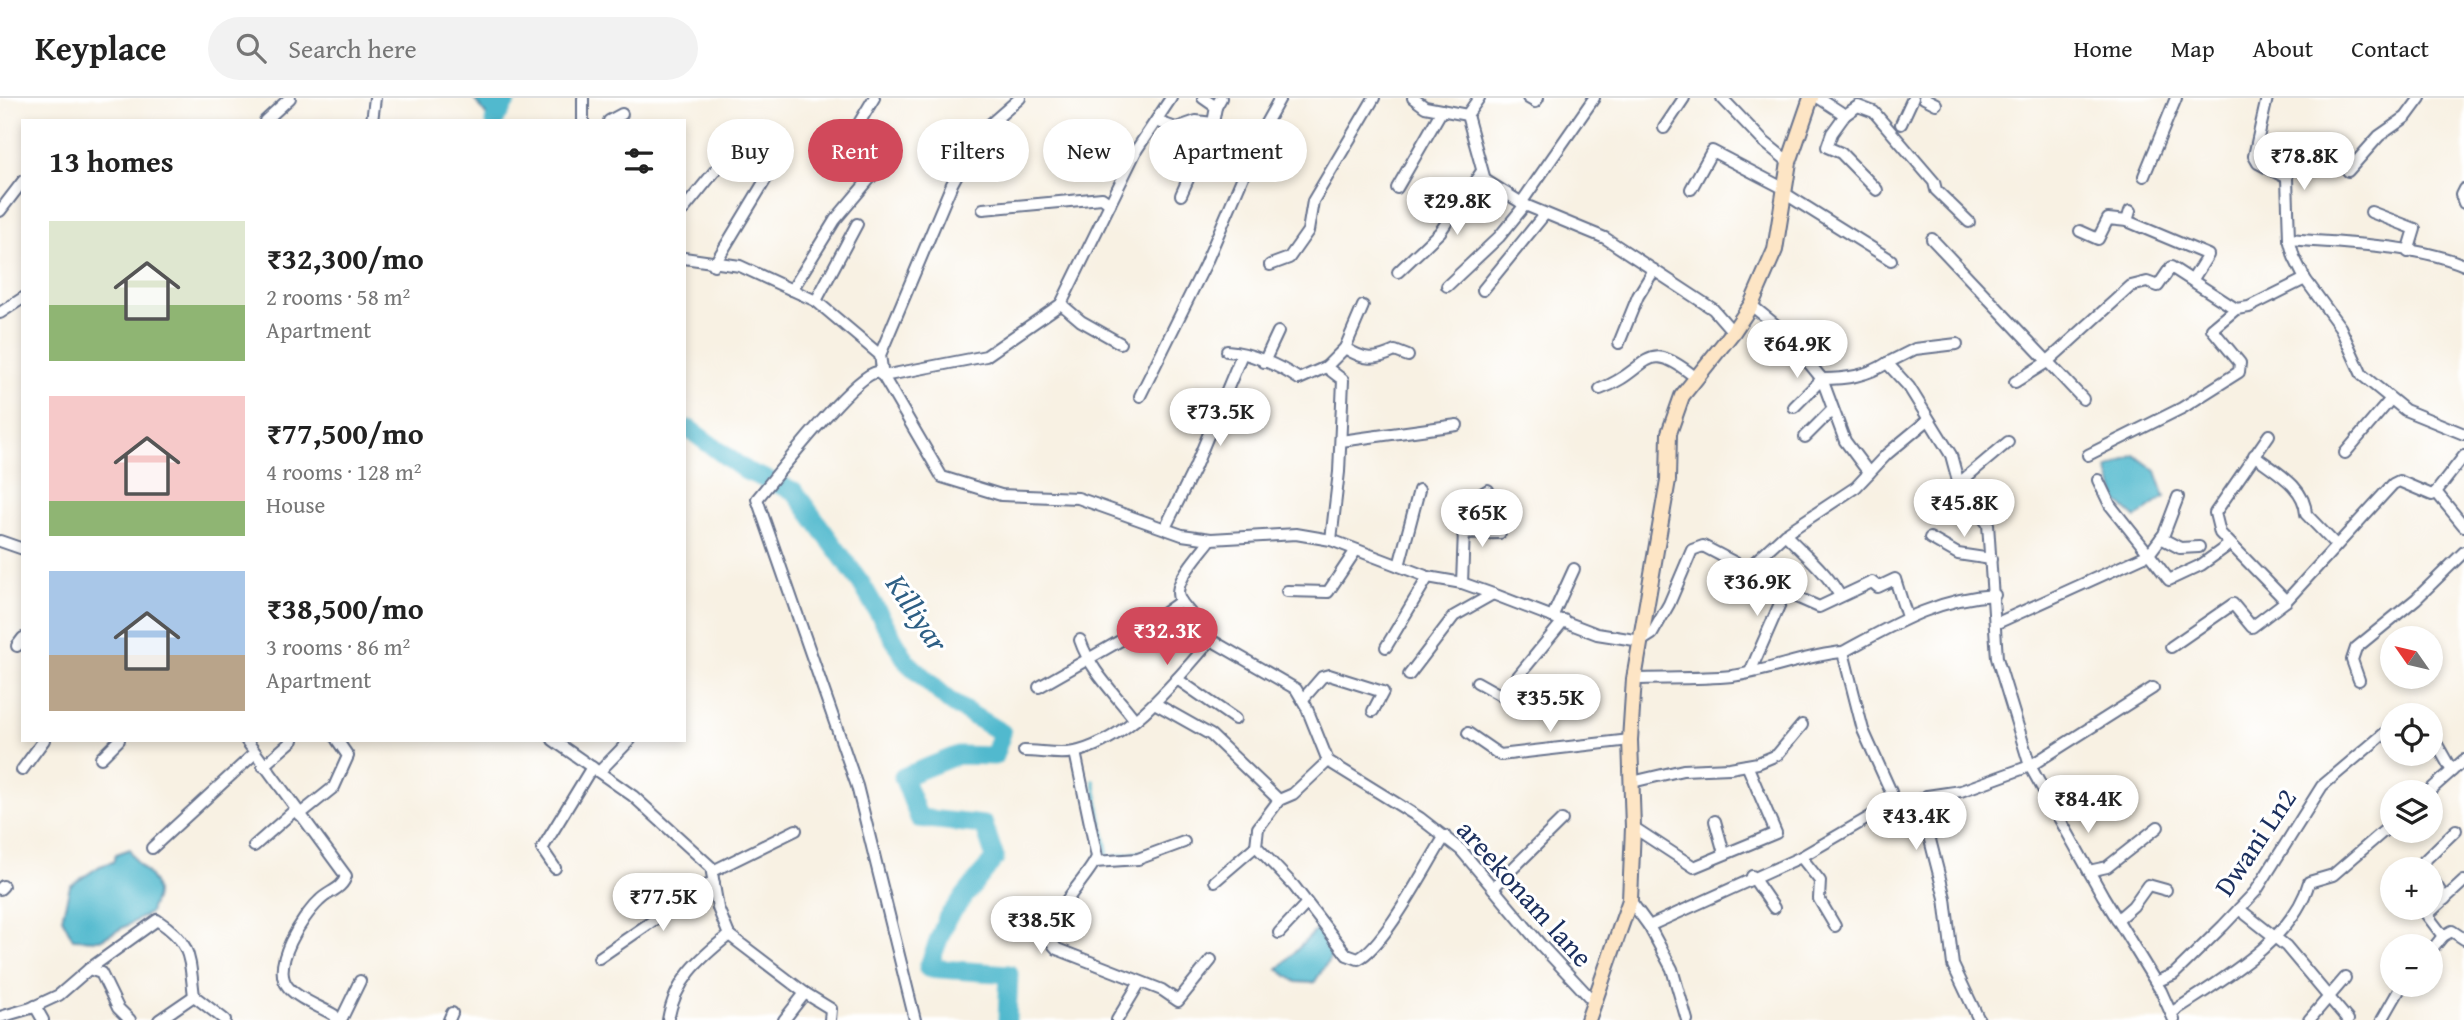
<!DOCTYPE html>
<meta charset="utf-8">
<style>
:root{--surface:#fff;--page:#f2f2f2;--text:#222;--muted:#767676;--line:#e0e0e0;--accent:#d1495b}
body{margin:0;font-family:"Gentium Book Plus",serif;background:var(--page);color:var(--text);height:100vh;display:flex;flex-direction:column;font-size:26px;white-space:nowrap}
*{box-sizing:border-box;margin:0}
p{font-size:23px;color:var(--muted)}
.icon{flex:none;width:38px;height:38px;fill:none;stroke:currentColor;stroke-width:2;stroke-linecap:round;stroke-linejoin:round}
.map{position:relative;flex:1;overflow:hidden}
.details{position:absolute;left:21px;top:21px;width:665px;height:623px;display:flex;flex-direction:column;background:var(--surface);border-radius:0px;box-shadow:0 4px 10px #0003}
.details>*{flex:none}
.banner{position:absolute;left:707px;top:21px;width:665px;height:63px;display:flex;gap:14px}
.needle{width:46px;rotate:304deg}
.controls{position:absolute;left:2380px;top:528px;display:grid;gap:14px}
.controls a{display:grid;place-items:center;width:63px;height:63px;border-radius:50%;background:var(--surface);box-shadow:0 4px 10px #0003;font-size:35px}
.price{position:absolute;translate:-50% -60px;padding:0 16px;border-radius:24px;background:#fff;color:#222;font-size:23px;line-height:46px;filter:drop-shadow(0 2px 4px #0008)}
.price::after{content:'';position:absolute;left:50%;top:42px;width:21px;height:16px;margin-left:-10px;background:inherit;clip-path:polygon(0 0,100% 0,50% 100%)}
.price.on{background:var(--accent);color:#fff}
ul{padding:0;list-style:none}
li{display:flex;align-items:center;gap:21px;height:175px;padding:0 28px}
li span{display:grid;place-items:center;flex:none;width:196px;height:140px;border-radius:0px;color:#555}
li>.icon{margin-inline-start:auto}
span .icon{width:84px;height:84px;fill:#fffc;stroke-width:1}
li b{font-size:30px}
h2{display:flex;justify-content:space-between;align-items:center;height:84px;padding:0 28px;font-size:30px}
.tag{padding:0 24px;border-radius:32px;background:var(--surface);box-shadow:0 4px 10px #0003;font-size:24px;line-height:63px}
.tag.on{background:var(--accent);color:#fff}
header{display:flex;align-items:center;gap:42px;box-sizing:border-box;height:98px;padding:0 35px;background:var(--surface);border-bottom:2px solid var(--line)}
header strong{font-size:33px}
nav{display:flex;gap:38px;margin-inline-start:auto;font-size:24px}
.search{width:490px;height:63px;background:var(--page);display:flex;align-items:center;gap:18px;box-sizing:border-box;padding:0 24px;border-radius:38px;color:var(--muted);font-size:26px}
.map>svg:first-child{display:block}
</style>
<header>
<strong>Keyplace</strong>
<div class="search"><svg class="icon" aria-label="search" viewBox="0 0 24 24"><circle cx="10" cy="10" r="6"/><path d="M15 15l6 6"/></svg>Search here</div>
<nav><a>Home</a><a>Map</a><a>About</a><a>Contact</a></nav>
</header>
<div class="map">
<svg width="2464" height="922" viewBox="0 0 2464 922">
<rect width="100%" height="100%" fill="#fff"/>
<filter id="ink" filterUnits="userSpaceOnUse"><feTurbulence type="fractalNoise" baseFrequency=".0143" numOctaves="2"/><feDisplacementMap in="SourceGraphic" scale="14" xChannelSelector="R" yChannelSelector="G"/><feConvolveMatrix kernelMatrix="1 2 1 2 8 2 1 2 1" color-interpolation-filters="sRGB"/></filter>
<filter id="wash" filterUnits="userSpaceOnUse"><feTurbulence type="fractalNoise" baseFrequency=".00686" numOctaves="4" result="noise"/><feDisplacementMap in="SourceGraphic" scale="28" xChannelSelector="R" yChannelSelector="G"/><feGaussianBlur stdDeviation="1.57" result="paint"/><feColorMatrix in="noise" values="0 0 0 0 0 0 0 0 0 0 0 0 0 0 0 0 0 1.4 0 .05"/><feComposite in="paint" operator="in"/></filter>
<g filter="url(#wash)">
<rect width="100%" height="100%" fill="#f8f1e3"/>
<g fill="#51b9ce" stroke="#367496" stroke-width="2">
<polygon points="473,0 508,0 491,23"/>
<polygon points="2135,357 2156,373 2165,399 2136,420 2118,404 2107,371"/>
<path d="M130,751c4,17 24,23 26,42 1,8 -5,14 -6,22l-50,27 -27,-1 -11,-21 8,-32 30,-20 13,-4 3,-8z"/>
<polygon points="1318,830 1334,854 1314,885 1296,884 1278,871"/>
</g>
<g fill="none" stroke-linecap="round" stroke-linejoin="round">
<g stroke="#51b9ce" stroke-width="3.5">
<polyline points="1094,683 1108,760"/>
<polyline points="1115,758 1149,753"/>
</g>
<g stroke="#51b9ce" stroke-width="19">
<polyline points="494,23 508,0"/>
<polyline points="684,333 689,331 746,373 794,393 861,485 907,564 950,604 1002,635 994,658 958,657 903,679 919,720 984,727 995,760 947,820 928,870 1009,876 1007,922"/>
</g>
</g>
</g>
<g filter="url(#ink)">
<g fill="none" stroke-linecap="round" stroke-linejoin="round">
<defs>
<g id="street">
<polyline points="583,0 583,23"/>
<polyline points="1203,0 1216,9 1221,0"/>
<polyline points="1413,0 1425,9 1467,17 1485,82 1525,107 1605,140 1713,211 1733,234"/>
<polyline points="1528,0 1535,4 1538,0"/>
<polyline points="1722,0 1763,43 1789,64"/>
<polyline points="1819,0 1845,17 1858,8 1874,14 1934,84 1936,92 1969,124"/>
<polyline points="1924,0 1936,6"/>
<polyline points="2267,0 2254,58 2258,65 2287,80 2289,141 2294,159 2305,181 2340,229 2362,277 2405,312 2464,336"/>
<polyline points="1467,17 1479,0"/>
<polyline points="1845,17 1832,35 1827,49 1841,55 1877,92"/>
<polyline points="265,23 290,0"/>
<polyline points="372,23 375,0"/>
<polyline points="609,23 622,16"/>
<polyline points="1156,23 1176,30 1196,23 1213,25"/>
<polyline points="1901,26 1913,0"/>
<polyline points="1664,30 1684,0"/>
<polyline points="857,40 859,25 874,0"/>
<polyline points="2348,73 2379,38 2406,19 2420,0"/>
<polyline points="2144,78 2176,0"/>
<polyline points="1397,90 1442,12"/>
<polyline points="1691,91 1712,53 1785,91"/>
<polyline points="2464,91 2461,97 2464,105"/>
<polyline points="1784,95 1891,162"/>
<polyline points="1181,97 1213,25 1216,9"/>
<polyline points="1521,105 1594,0"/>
<polyline points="684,111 736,47"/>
<polyline points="983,111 1102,100 1110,106 1137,51 1171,0"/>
<polyline points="0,113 23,83"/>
<polyline points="2130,113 2127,123 2208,157 2193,181"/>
<polyline points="2371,114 2415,131 2408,154"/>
<polyline points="2080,133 2098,141 2108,121 2127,123"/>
<polyline points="1932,141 2083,301"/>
<path d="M2289,141c55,5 125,5 175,26"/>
<polyline points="684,160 740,168 816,203 880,257 883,278 942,379 1001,397 1078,400 1182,437 1211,441 1296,436 1331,442 1428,479 1462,485 1493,496 1597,536 1641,543 1652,536 1669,506 1692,452 1703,448 1747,471 1785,436 1856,389 1887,356 1928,322"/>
<polyline points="714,167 781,56"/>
<polyline points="1270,167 1289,160 1308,133 1313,103 1374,0"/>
<polyline points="1398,174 1440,134 1482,73"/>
<polyline points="1447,188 1499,139 1525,107"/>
<polyline points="792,192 835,122 872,78"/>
<polyline points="1483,192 1544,117"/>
<polyline points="816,203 857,126"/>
<polyline points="1061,206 1081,223 1120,245"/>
<path d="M1751,207l31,25 40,49c24,0 45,-3 65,-16l22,24 42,68 10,37 27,32 9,134 33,108 -69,25 -34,5 1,36 17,66 8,67 26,55"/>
<polyline points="0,215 23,200"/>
<polyline points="1619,245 1638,198 1654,172"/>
<path d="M1345,250c19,12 29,13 50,3l13,5"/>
<path d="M1227,253c22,1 53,15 72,28l27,-12 17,13 -4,92 -8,68"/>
<polyline points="880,257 952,86 968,56 988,28 1020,0"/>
<polyline points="1264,264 1278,234"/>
<polyline points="1887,265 1915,251 1957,246"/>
<polyline points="1326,269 1345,250 1363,208"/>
<polyline points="2015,284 2047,264 2131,188 2147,184 2158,188 2171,169 2236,211"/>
<path d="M1600,291c50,-18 43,-55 96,-11"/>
<polyline points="1140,298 1205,167 1266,25 1280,0"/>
<polyline points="1794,309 1822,281 1845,343 1869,375"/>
<polyline points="2269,337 2215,415 2220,435 2286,503"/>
<polyline points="1805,339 1832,312"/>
<polyline points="1341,343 1457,327"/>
<polyline points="2345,355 2390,302"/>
<polyline points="2088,357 2182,310 2239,274 2240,265 2212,231 2236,211 2249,209 2305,181"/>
<path d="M2254,357c20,16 51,31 52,59l30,31"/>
<polyline points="2098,382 2110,407 2149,456 2164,436 2178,399"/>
<polyline points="1958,386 2008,344"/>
<polyline points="2436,394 2464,358"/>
<polyline points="2436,394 2464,428"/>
<polyline points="1165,430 1195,369 1242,256"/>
<polyline points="1463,436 1500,435"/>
<path d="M1785,436c19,20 42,38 55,62"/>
<polyline points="1930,440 1958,456 1991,461"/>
<polyline points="2161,440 2180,450 2199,449"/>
<polyline points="0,443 23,451"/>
<polyline points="1399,468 1419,392"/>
<polyline points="1747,471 1785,494 1750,574"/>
<polyline points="1462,485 1465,406 1488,392"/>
<polyline points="1287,493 1328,494 1356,452"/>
<polyline points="1785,494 1819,509 1872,484 1878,489 1895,481 1907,519"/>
<polyline points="1552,519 1574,471"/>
<polyline points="1995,526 2149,456 2169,482 2201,467 2230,446"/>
<path d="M1080,542c11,32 35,53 55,80"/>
<polyline points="1211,542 1296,591 1306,608 1328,663 1420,720 1461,752 1540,846 1594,904"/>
<polyline points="17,548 23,540"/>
<polyline points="1386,549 1428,479"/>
<polyline points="2171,549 2233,506 2252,529 2286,503 2393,386 2399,383 2432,397 2436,394"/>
<polyline points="1843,554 1863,632 1891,694 1893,708"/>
<polyline points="1409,577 1454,518 1493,496"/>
<polyline points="1177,581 1235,621"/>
<path d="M1634,581c33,-1 66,0 98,-3 38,-5 73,-21 111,-24 50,-27 94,-54 152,-57"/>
<polyline points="2359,582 2352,562 2356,550 2416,501 2464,454"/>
<polyline points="1477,584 1502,598 1564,522"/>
<polyline points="1039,589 1146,528 1181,503"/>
<polyline points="2153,590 2030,668 2103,798 2161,893 2174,922"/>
<polyline points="1303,601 1322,579 1329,577 1383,594 1373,613"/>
<polyline points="1156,606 1211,637 1279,702 1293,696 1328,663"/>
<polyline points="1468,635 1500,657 1630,642"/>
<polyline points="2431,636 2452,673"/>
<path d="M246,642l100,136c-4,14 -18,15 -27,25 -16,15 -49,65 -31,86 10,12 33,20 46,28l3,5"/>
<path d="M553,642l80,56 78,71 7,41 11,27c-30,24 -54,45 -61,85"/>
<path d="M1024,653c17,0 39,5 55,0 54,-15 97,-71 132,-111 -9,-15 -21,-26 -31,-40 -10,-16 21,-47 31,-61"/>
<path d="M1075,654l22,105c-9,23 -64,70 -40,92l105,41 16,11 33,-41"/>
<polyline points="101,660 119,642"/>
<polyline points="263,668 293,642"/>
<polyline points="22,672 44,642"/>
<polyline points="599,674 630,642"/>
<polyline points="1632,684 1683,672 1730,670 1758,665 1777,657 1802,627"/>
<polyline points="2427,695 2464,662"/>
<path d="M1279,702l-21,28 -2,18 38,40 53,69 11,4c27,-13 69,-95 87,-123"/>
<polyline points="299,717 334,689 348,658 337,642"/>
<polyline points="1715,723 1724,755"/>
<polyline points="1633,729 1694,769 1776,735 1747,667"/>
<polyline points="254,748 295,712"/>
<polyline points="152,750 255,655"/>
<polyline points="1801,759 1820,783 1819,801 1835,828"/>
<polyline points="1095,764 1138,761 1184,744"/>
<polyline points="555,770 542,751 592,669"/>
<polyline points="2426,772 2422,765 2456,732"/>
<polyline points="713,773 796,732"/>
<polyline points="2089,773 2107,769 2158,729"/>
<polyline points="1752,778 1774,810"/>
<polyline points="2431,779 2445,801"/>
<polyline points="1215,783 1256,748"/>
<polyline points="1493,790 1562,722"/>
<polyline points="0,791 3,788"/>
<polyline points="1630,802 1649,828 1672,871 1687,922"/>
<polyline points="2239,811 2286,848 2348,922"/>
<polyline points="2117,822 2133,808 2148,787 2166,792"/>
<polyline points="1649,828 1801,759 1887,709 1908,710 1927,698"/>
<polyline points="1279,835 1307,805"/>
<polyline points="729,837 805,895 831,911 830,922"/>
<polyline points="2443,838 2427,817 2464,783"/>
<polyline points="2431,853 2443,838 2452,833 2464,841"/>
<polyline points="599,860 702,789 714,785"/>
<path d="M89,871l68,-49c35,23 32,36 37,76"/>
<polyline points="2156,884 2174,876 2223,828 2256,793 2322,688 2392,629"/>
<polyline points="35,908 43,922"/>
<path d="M2171,915c48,-32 123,-73 138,-131l24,-7 59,-51"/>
<polyline points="0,919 31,910 59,897 89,871 101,875 118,910 130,922"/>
<polyline points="159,922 194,898 225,922"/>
<polyline points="341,922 360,883"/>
<polyline points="449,922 452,915"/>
<polyline points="784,922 805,895"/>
<path d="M915,922l-58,-234 -100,-287c19,-23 97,-124 120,-127l6,4 103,-20 75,-52 49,-100"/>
<polyline points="1117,922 1140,884"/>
<polyline points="2309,922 2345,880"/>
<polyline points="2382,922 2402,887"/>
</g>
<polyline id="secondary" points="1588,922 1630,802 1633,729 1630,642 1634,581 1668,382 1669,335 1682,298 1733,234 1751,207 1775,152 1789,64 1811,0"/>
</defs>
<use href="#street" stroke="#68738d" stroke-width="14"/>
<use href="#secondary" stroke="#68738d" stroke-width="18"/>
<use href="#street" stroke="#fff" stroke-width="10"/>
<use href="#secondary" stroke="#fde5c5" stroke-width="14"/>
</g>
</g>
<g text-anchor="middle" stroke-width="6" stroke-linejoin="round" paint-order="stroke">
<g font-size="28" fill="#1b2f5e" stroke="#fff">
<text transform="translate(2255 744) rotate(-56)" y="10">Dwani Ln2</text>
<text transform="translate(1525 795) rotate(48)" y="10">areekonam lane</text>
</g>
<g font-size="30" font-style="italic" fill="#2e5f85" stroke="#fff">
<text transform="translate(917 515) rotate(56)" y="10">Killiyar</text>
</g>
</g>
</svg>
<div class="controls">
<a><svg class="needle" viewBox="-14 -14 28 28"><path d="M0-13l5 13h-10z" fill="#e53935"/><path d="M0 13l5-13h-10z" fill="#767676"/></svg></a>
<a><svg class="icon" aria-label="locate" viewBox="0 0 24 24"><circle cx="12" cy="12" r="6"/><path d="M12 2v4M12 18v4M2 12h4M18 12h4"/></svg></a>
<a><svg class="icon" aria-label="layers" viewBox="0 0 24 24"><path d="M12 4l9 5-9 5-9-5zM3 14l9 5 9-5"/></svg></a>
<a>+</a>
<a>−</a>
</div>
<b class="price" style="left:2304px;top:94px">₹78.8K</b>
<b class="price" style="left:1457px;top:139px">₹29.8K</b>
<b class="price" style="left:1797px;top:282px">₹64.9K</b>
<b class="price" style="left:1220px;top:350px">₹73.5K</b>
<b class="price" style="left:1964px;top:441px">₹45.8K</b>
<b class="price" style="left:1482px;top:451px">₹65K</b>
<b class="price" style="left:1757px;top:520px">₹36.9K</b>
<b class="price on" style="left:1167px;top:569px">₹32.3K</b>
<b class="price" style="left:1550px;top:636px">₹35.5K</b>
<b class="price" style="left:2088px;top:737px">₹84.4K</b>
<b class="price" style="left:1916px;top:754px">₹43.4K</b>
<b class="price" style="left:663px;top:835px">₹77.5K</b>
<b class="price" style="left:1041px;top:858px">₹38.5K</b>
<div class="banner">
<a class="tag">Buy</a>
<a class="tag on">Rent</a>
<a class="tag">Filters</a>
<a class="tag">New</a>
<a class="tag">Apartment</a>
</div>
<section class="details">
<h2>13 homes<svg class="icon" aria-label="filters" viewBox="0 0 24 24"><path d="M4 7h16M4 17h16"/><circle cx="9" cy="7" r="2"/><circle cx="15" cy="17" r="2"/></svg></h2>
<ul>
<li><span style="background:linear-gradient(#dfe7d0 60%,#8fb573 0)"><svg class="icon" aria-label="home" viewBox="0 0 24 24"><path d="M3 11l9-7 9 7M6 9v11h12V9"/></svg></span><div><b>₹32,300/mo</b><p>2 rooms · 58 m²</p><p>Apartment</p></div></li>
<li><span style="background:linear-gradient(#f6c9c9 75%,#8fb573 0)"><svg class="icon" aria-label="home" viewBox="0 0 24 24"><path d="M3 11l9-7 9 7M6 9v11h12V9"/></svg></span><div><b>₹77,500/mo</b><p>4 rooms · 128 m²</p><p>House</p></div></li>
<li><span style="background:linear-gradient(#a9c7e8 60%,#b9a48a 0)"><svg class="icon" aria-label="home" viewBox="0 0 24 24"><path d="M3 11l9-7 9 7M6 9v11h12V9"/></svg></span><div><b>₹38,500/mo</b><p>3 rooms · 86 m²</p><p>Apartment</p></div></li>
</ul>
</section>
</div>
